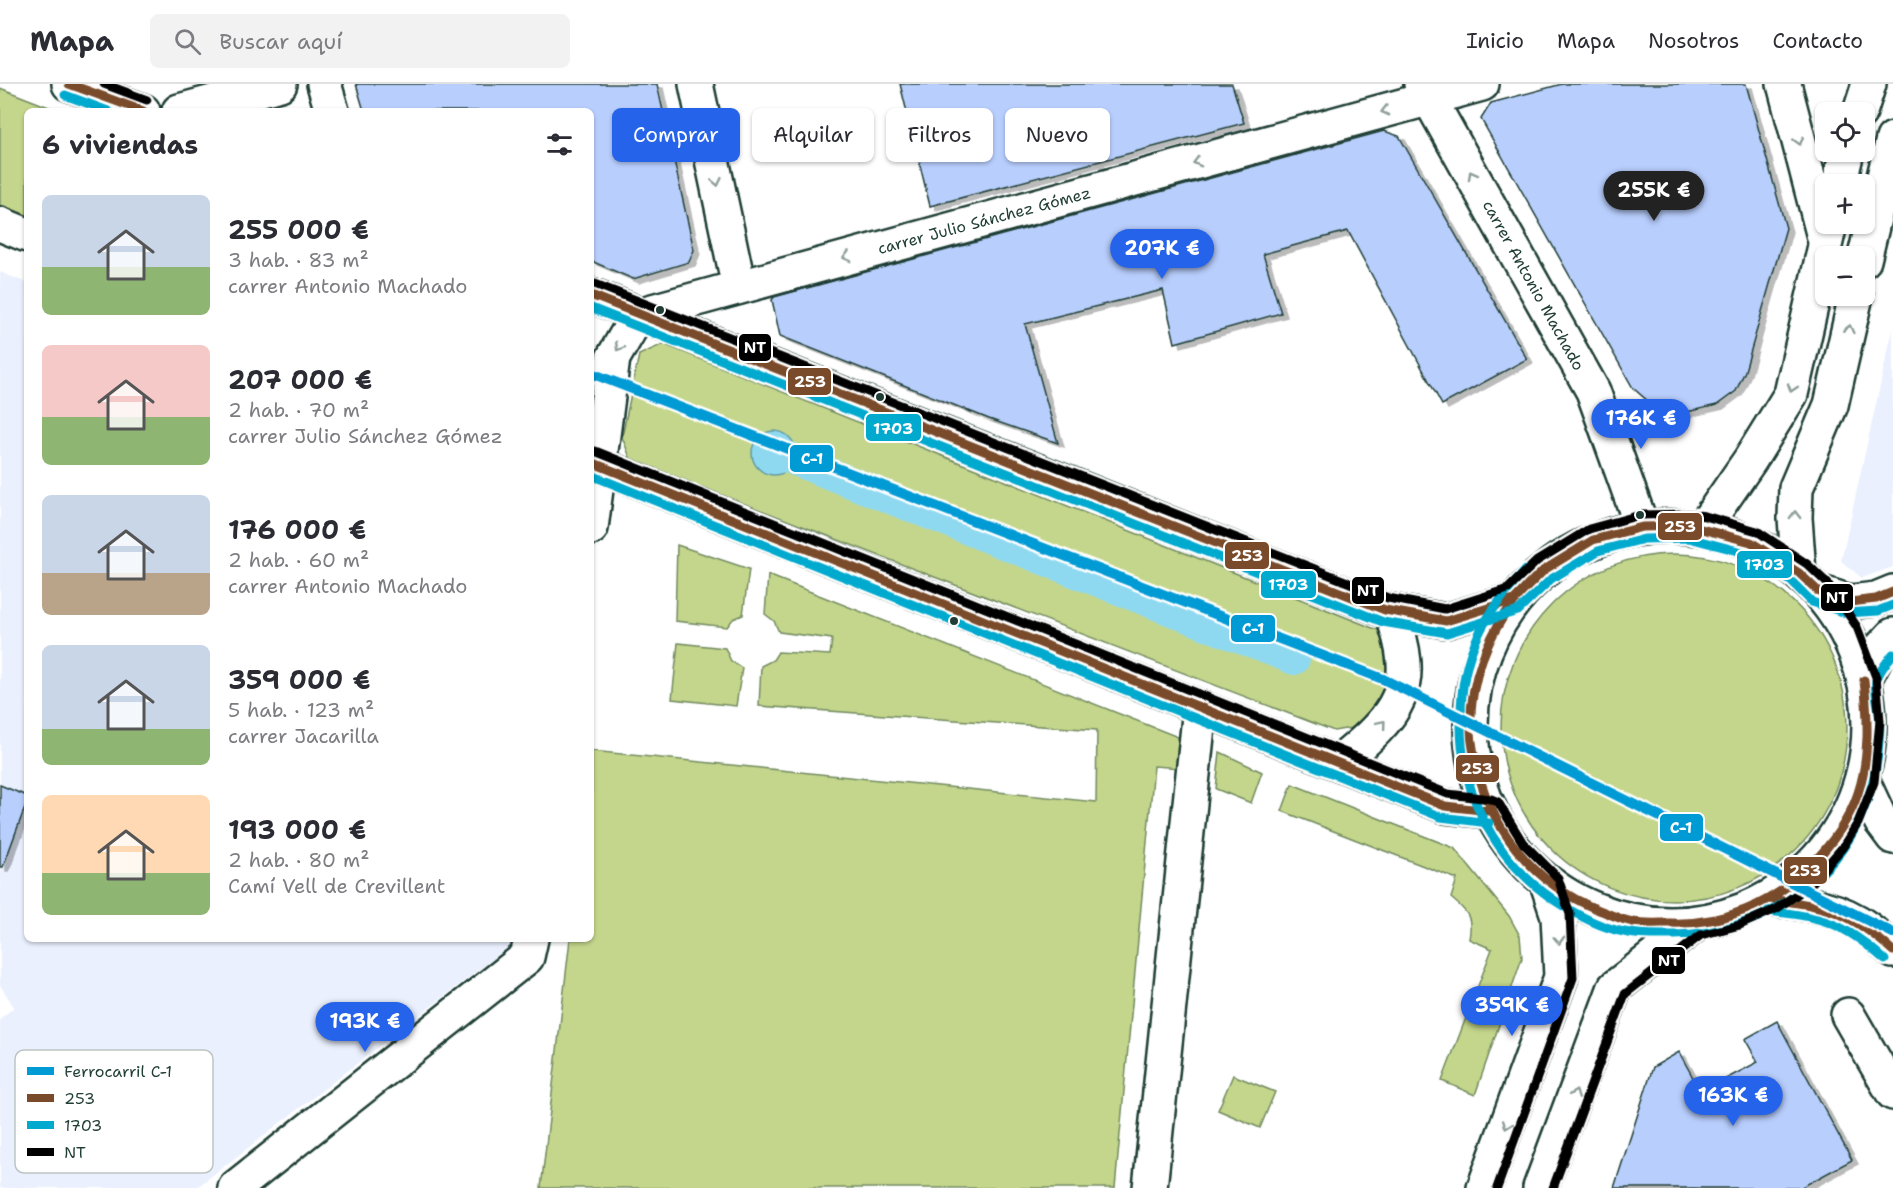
<!DOCTYPE html>
<html lang="es">
<meta charset="utf-8">
<style>
:root{--surface:#fff;--page:#f2f2f3;--text:#2b2b33;--muted:#7c7c81;--line:#e1e1e2;--accent:#2563eb}
body{margin:0;font-family:"Shantell Sans",sans-serif;background:var(--page);color:var(--text);height:100vh;display:flex;flex-direction:column;font-size:22px;white-space:nowrap}
*{box-sizing:border-box;margin:0}
p{font-size:20px;color:var(--muted)}
.icon{flex:none;width:33px;height:33px;fill:none;stroke:currentColor;stroke-width:2;stroke-linecap:round;stroke-linejoin:round}
.map{position:relative;flex:1;overflow:hidden}
.sheet{position:absolute;left:24px;top:24px;width:570px;height:834px;display:flex;flex-direction:column;background:var(--surface);border-radius:9px;box-shadow:0 2px 4px #0004}
.sheet>*{flex:none}
.banner{position:absolute;left:612px;top:24px;width:570px;height:54px;display:flex;gap:12px}
.buttons{position:absolute;left:1815px;top:18px;display:grid;gap:12px}
.buttons a{display:grid;place-items:center;width:60px;height:60px;border-radius:9px;background:var(--surface);box-shadow:0 2px 4px #0004;font-size:30px}
.price{position:absolute;translate:-50% -51px;padding:0 14px;border-radius:21px;background:var(--accent);color:#fff;font-size:20px;line-height:39px;filter:drop-shadow(0 2px 3px #0008)}
.price::after{content:'';position:absolute;left:50%;top:36px;width:18px;height:14px;margin-left:-9px;background:inherit;clip-path:polygon(0 0,100% 0,50% 100%)}
.price.current{background:#222;color:#fff}
ul{padding:0;list-style:none}
li{display:flex;align-items:center;gap:18px;height:150px;padding:0 18px}
li span{display:grid;place-items:center;flex:none;width:168px;height:120px;border-radius:9px;color:#555}
li>.icon{margin-inline-start:auto}
span .icon{width:72px;height:72px;fill:#fffc;stroke-width:1}
li b{font-size:26px}
h2{display:flex;justify-content:space-between;align-items:center;height:72px;padding:0 18px;font-size:26px}
.pill{padding:0 21px;border-radius:9px;background:var(--surface);box-shadow:0 2px 4px #0004;font-size:21px;line-height:54px}
.pill.current{background:var(--accent);color:#fff}
header{display:flex;align-items:center;gap:36px;box-sizing:border-box;height:84px;padding:0 30px;background:var(--surface);border-bottom:2px solid var(--line)}
header strong{font-size:28px}
nav{display:flex;gap:33px;margin-inline-start:auto;font-size:21px}
.search{width:420px;height:54px;background:var(--page);display:flex;align-items:center;gap:15px;box-sizing:border-box;padding:0 21px;border-radius:9px;color:var(--muted);font-size:22px}
.map>svg:first-child{display:block}
</style>
<header>
<strong>Mapa</strong>
<div class="search"><svg class="icon" aria-label="search" viewBox="0 0 24 24"><circle cx="10" cy="10" r="6"/><path d="M15 15l6 6"/></svg>Buscar aquí</div>
<nav><a>Inicio</a><a>Mapa</a><a>Nosotros</a><a>Contacto</a></nav>
</header>
<div class="map">
<svg width="1893" height="1104" viewBox="0 0 1893 1104">
<defs>
<filter id="shadow"><feDropShadow dx="6" dy="4" stdDeviation="0" flood-color="#0004"/></filter>
</defs>
<rect width="100%" height="100%" fill="#fff"/>
<filter id="ink" filterUnits="userSpaceOnUse"><feTurbulence type="fractalNoise" baseFrequency=".0167" numOctaves="2"/><feDisplacementMap in="SourceGraphic" scale="12" xChannelSelector="R" yChannelSelector="G"/><feConvolveMatrix kernelMatrix="1 2 1 2 8 2 1 2 1" color-interpolation-filters="sRGB"/></filter>
<g filter="url(#ink)">
<g fill="#eaf0fe">
<polygon points="0,188 27,199 27,855 512,855 512,860 196,1104 0,1104 0,935 14,923 0,901"/>
<polygon points="1893,244 1893,483 1862,494 1841,477"/>
</g>
<g fill="#c4d68b" stroke="#728a60" stroke-width="1.5">
<polygon points="0,4 59,27 27,27 27,135 0,124"/>
<polygon points="663,260 1380,547 1397,565 1405,587 1367,641 1334,647 631,376 622,353 639,271"/>
<polygon points="677,461 749,485 743,531 733,535 727,543 675,537"/>
<circle cx="1674" cy="643" r="173"/>
<polygon points="768,491 1183,655 1181,684 1154,682 1115,1104 541,1104 570,855 591,855 592,667 1096,718 1097,646 759,622 761,582 773,576 778,568 830,571 832,555 779,548 774,537 765,530"/>
<polygon points="678,559 725,564 731,577 742,584 736,622 672,615"/>
<polygon points="1220,668 1262,688 1251,719 1216,705"/>
<path d="M1292,700l162,64 55,68 11,20 2,22 -47,137 -33,-14 50,-132 -23,-10c4,-22 -1,-27 -18,-41l6,-19 -175,-68z"/>
<polygon points="1233,991 1275,1008 1260,1044 1218,1026"/>
</g>
<circle fill="#8fd9f0" stroke="#629ba5" stroke-width="1.5" cx="774" cy="369" r="22"/>
<g fill="none" stroke-linecap="round" stroke-linejoin="round">
<polyline stroke="#8fd9f0" stroke-width="32" points="785,372 1294,575"/>
</g>
<g fill="#b8cefd" stroke="#1f3d34" stroke-width="1.5" filter="url(#shadow)">
<polygon points="356,0 657,0 694,166 689,178 633,195 591,177 591,27 364,27"/>
<polygon points="900,0 1232,0 1244,39 930,122"/>
<polygon points="1562,0 1746,0 1786,144 1745,287 1736,307 1717,321 1678,330 1657,325 1633,304 1481,35 1491,19"/>
<polygon points="1384,47 1399,52 1527,275 1442,321 1348,147 1263,170 1281,229 1175,259 1163,206 1025,240 1058,359 989,335 780,252 772,216 774,213"/>
<polygon points="0,701 27,712 27,718 3,783 0,783"/>
<polygon points="1777,937 1852,1076 1800,1104 1614,1104 1653,983 1679,968 1701,1008 1758,978 1745,955"/>
</g>
<g fill="none" stroke-linecap="round" stroke-linejoin="round">
<defs>
<g id="minor">
<polyline points="324,0 332,27"/>
<polyline points="696,0 739,203"/>
<polyline points="1784,0 1825,157"/>
<polyline points="179,27 280,0"/>
<polyline points="591,444 613,274 638,231 1482,0"/>
<polyline points="1862,696 1881,737 1893,753"/>
<polyline points="1848,931 1893,1009"/>
<polyline points="235,1104 527,873 531,855"/>
<polyline points="1150,1104 1200,623"/>
<polyline points="1484,1104 1561,893 1558,832 1547,799"/>
<polyline points="1540,1104 1615,903 1696,840"/>
</g>
<g id="major">
<polyline points="1421,0 1593,307 1642,443"/>
<polyline points="1819,508 1850,518 1876,515 1893,508"/>
<polyline points="1864,596 1880,565 1893,551"/>
</g>
<g id="highway">
<polyline points="69,0 143,27"/>
<polyline points="1860,28 1869,0"/>
<polyline points="1839,100 1847,68"/>
<polyline points="0,140 27,151"/>
<polyline points="1864,176 1893,55"/>
<polyline points="591,211 1039,388 1385,526 1446,537 1514,516"/>
<polyline points="591,378 1445,722 1490,727"/>
<circle cx="1670" cy="641" r="199"/>
<polyline points="1703,444 1750,376 1791,310 1830,140"/>
<polyline points="1799,489 1795,434 1796,404 1831,321 1856,212"/>
<path d="M1339,679c59,-49 82,-73 52,-152"/>
<path d="M1769,815c35,4 71,8 99,30 9,7 17,15 25,22"/>
</g>
</defs>
<use href="#minor" stroke="#1f3d34" stroke-width="38"/>
<use href="#major" stroke="#1f3d34" stroke-width="38"/>
<use href="#highway" stroke="#1f3d34" stroke-width="38"/>
<use href="#minor" stroke="#fff" stroke-width="33"/>
<use href="#major" stroke="#fff" stroke-width="33"/>
<use href="#highway" stroke="#fff" stroke-width="33"/>
<defs>
<g id="bus-1">
<polyline points="69,0 143,27"/>
<polyline points="591,211 1385,526 1446,537 1514,516 1544,486 1593,456 1642,443 1690,442 1751,458 1799,489 1819,508 1850,518 1876,515 1893,508"/>
<polyline points="591,378 1445,722 1490,727"/>
<path d="M1535,494c-46,45 -74,112 -61,177 14,71 57,128 125,155 11,4 22,10 34,12 12,2 25,1 37,1 52,2 102,-18 139,-56 21,-21 40,-46 49,-74 12,-36 10,-76 6,-113"/>
<path d="M1769,815c58,7 80,12 124,52"/>
</g>
<g id="bus-2">
<polyline points="65,11 108,27"/>
<polyline points="591,224 1383,538 1447,549 1518,527 1551,495 1598,467 1644,455 1689,454 1746,469 1792,498 1812,518 1846,529 1878,527 1893,521"/>
<polyline points="591,391 1441,733 1489,739"/>
<path d="M1526,486c-18,20 -37,41 -48,66 -12,25 -17,53 -17,80 -2,75 31,141 93,184 21,14 45,27 70,32 17,4 34,3 51,3 57,-1 107,-23 148,-63 34,-33 54,-85 56,-132 1,-9 1,-18 0,-27 -1,-10 -5,-22 -3,-32 3,-10 11,-19 17,-27"/>
<path d="M1768,827c55,6 75,11 117,49"/>
</g>
<g id="bus-3">
<polyline points="104,0 147,16"/>
<polyline points="595,200 1388,514 1445,525 1508,505 1537,477 1589,445 1640,431 1690,430 1705,432 1757,447 1807,480 1828,500 1857,543 1876,593 1880,637 1874,698 1858,739 1842,764 1810,801 1776,825 1740,841 1701,851 1625,910 1553,1104"/>
<polyline points="595,367 1448,710 1491,715 1498,718 1523,759 1558,794 1570,830 1573,894 1497,1104"/>
</g>
</defs>
<use href="#bus-1" stroke="#fff" stroke-width="14"/>
<use href="#bus-2" stroke="#fff" stroke-width="14"/>
<use href="#bus-3" stroke="#fff" stroke-width="14"/>
<use href="#bus-1" stroke="#7a4b2a" stroke-width="9"/>
<use href="#bus-2" stroke="#00a9ce" stroke-width="9"/>
<use href="#bus-3" stroke="#000" stroke-width="9"/>
<defs>
<polyline id="rail-1" points="591,289 1383,595 1893,849"/>
</defs>
<use href="#rail-1" stroke="#fff" stroke-width="15"/>
<use href="#rail-1" stroke="#009ad5" stroke-width="10"/>
</g>
<defs><path id="oneway-chevron" d="M-2-3.5L2.5 0L-2 3.5" fill="none" stroke-width="1.6" stroke-linecap="round" stroke-linejoin="round" transform="scale(1.5)"/></defs>
<g stroke="#8f9e9a">
<use href="#oneway-chevron" transform="translate(1385 27) rotate(165)"/>
<use href="#oneway-chevron" transform="translate(1799 57) rotate(75)"/>
<use href="#oneway-chevron" transform="translate(1197 78) rotate(165)"/>
<use href="#oneway-chevron" transform="translate(1472 91) rotate(-119)"/>
<use href="#oneway-chevron" transform="translate(717 98) rotate(78)"/>
<use href="#oneway-chevron" transform="translate(847 173) rotate(165)"/>
<use href="#oneway-chevron" transform="translate(1849 245) rotate(-77)"/>
<use href="#oneway-chevron" transform="translate(619 263) rotate(121)"/>
<use href="#oneway-chevron" transform="translate(1792 304) rotate(108)"/>
<use href="#oneway-chevron" transform="translate(1795 431) rotate(-90)"/>
<use href="#oneway-chevron" transform="translate(1382 640) rotate(-50)"/>
<use href="#oneway-chevron" transform="translate(1559 856) rotate(87)"/>
<use href="#oneway-chevron" transform="translate(1575 1010) rotate(-69)"/>
<use href="#oneway-chevron" transform="translate(1507 1041) rotate(110)"/>
</g>
</g>
<g fill="#1f3d34" stroke="#fff" stroke-width="2">
<circle cx="660" cy="226" r="5"/>
<circle cx="880" cy="313" r="5"/>
<circle cx="1640" cy="431" r="5"/>
<circle cx="954" cy="537" r="5"/>
</g>
<g text-anchor="middle" stroke-width="4.5" stroke-linejoin="round" paint-order="stroke">
<g font-size="16" fill="#1f3d34" stroke="#fff">
<text transform="translate(984 136) rotate(-15)" y="6">carrer Julio Sánchez Gómez</text>
<text transform="translate(1534 201) rotate(61)" y="6">carrer Antonio Machado</text>
</g>
</g>
<rect x="15" y="966" width="198" height="123" rx="9" fill="#fff" stroke="#bcc5c2" stroke-width="1.5"/>
<rect x="27" y="983" width="27" height="8" fill="#009ad5"/>
<rect x="27" y="1010" width="27" height="8" fill="#7a4b2a"/>
<rect x="27" y="1037" width="27" height="8" fill="#00a9ce"/>
<rect x="27" y="1064" width="27" height="8" fill="#000"/>
<g font-size="16" fill="#1f3d34">
<text x="64" y="993">Ferrocarril C-1</text>
<text x="64" y="1020">253</text>
<text x="64" y="1047">1703</text>
<text x="64" y="1074">NT</text>
</g>
<g stroke="#fff" stroke-width="2">
<rect x="738" y="249" width="34" height="29" rx="6" fill="#000"/>
<rect x="787" y="283" width="45" height="29" rx="6" fill="#7a4b2a"/>
<rect x="865" y="329" width="57" height="29" rx="6" fill="#00a9ce"/>
<rect x="789" y="360" width="45" height="29" rx="6" fill="#009ad5"/>
<rect x="1657" y="428" width="46" height="29" rx="6" fill="#7a4b2a"/>
<rect x="1224" y="457" width="46" height="29" rx="6" fill="#7a4b2a"/>
<rect x="1736" y="466" width="57" height="29" rx="6" fill="#00a9ce"/>
<rect x="1260" y="486" width="57" height="29" rx="6" fill="#00a9ce"/>
<rect x="1351" y="492" width="34" height="29" rx="6" fill="#000"/>
<rect x="1820" y="499" width="34" height="29" rx="6" fill="#000"/>
<rect x="1230" y="530" width="46" height="29" rx="6" fill="#009ad5"/>
<rect x="1455" y="670" width="45" height="29" rx="6" fill="#7a4b2a"/>
<rect x="1659" y="729" width="45" height="29" rx="6" fill="#009ad5"/>
<rect x="1783" y="772" width="45" height="29" rx="6" fill="#7a4b2a"/>
<rect x="1651" y="862" width="35" height="29" rx="6" fill="#000"/>
</g>
<g font-size="16" text-anchor="middle" font-weight="bold" fill="#fff">
<text x="755" y="269">NT</text>
<text x="810" y="303">253</text>
<text x="893" y="350">1703</text>
<text x="812" y="380">C-1</text>
<text x="1680" y="448">253</text>
<text x="1247" y="477">253</text>
<text x="1764" y="486">1703</text>
<text x="1288" y="506">1703</text>
<text x="1368" y="512">NT</text>
<text x="1837" y="519">NT</text>
<text x="1253" y="550">C-1</text>
<text x="1477" y="690">253</text>
<text x="1681" y="749">C-1</text>
<text x="1805" y="792">253</text>
<text x="1669" y="882">NT</text>
</g>
</svg>
<div class="buttons">
<a><svg class="icon" aria-label="locate" viewBox="0 0 24 24"><circle cx="12" cy="12" r="6"/><path d="M12 2v4M12 18v4M2 12h4M18 12h4"/></svg></a>
<a>+</a>
<a>−</a>
</div>
<b class="price current" style="left:1654px;top:138px">255K €</b>
<b class="price" style="left:1162px;top:196px">207K €</b>
<b class="price" style="left:1641px;top:366px">176K €</b>
<b class="price" style="left:1512px;top:953px">359K €</b>
<b class="price" style="left:365px;top:969px">193K €</b>
<b class="price" style="left:1733px;top:1043px">163K €</b>
<div class="banner">
<a class="pill current">Comprar</a>
<a class="pill">Alquilar</a>
<a class="pill">Filtros</a>
<a class="pill">Nuevo</a>
</div>
<section class="sheet">
<h2>6 viviendas<svg class="icon" aria-label="filters" viewBox="0 0 24 24"><path d="M4 7h16M4 17h16"/><circle cx="9" cy="7" r="2"/><circle cx="15" cy="17" r="2"/></svg></h2>
<ul>
<li><span style="background:linear-gradient(#c9d6e8 60%,#8fb573 0)"><svg class="icon" aria-label="home" viewBox="0 0 24 24"><path d="M3 11l9-7 9 7M6 9v11h12V9"/></svg></span><div><b>255 000 €</b><p>3 hab. · 83 m²</p><p>carrer Antonio Machado</p></div></li>
<li><span style="background:linear-gradient(#f6c9c9 60%,#8fb573 0)"><svg class="icon" aria-label="home" viewBox="0 0 24 24"><path d="M3 11l9-7 9 7M6 9v11h12V9"/></svg></span><div><b>207 000 €</b><p>2 hab. · 70 m²</p><p>carrer Julio Sánchez Gómez</p></div></li>
<li><span style="background:linear-gradient(#c9d6e8 65%,#b9a48a 0)"><svg class="icon" aria-label="home" viewBox="0 0 24 24"><path d="M3 11l9-7 9 7M6 9v11h12V9"/></svg></span><div><b>176 000 €</b><p>2 hab. · 60 m²</p><p>carrer Antonio Machado</p></div></li>
<li><span style="background:linear-gradient(#c9d6e8 70%,#8fb573 0)"><svg class="icon" aria-label="home" viewBox="0 0 24 24"><path d="M3 11l9-7 9 7M6 9v11h12V9"/></svg></span><div><b>359 000 €</b><p>5 hab. · 123 m²</p><p>carrer Jacarilla</p></div></li>
<li><span style="background:linear-gradient(#ffd9b3 65%,#8fb573 0)"><svg class="icon" aria-label="home" viewBox="0 0 24 24"><path d="M3 11l9-7 9 7M6 9v11h12V9"/></svg></span><div><b>193 000 €</b><p>2 hab. · 80 m²</p><p>Camí Vell de Crevillent</p></div></li>
</ul>
</section>
</div>
